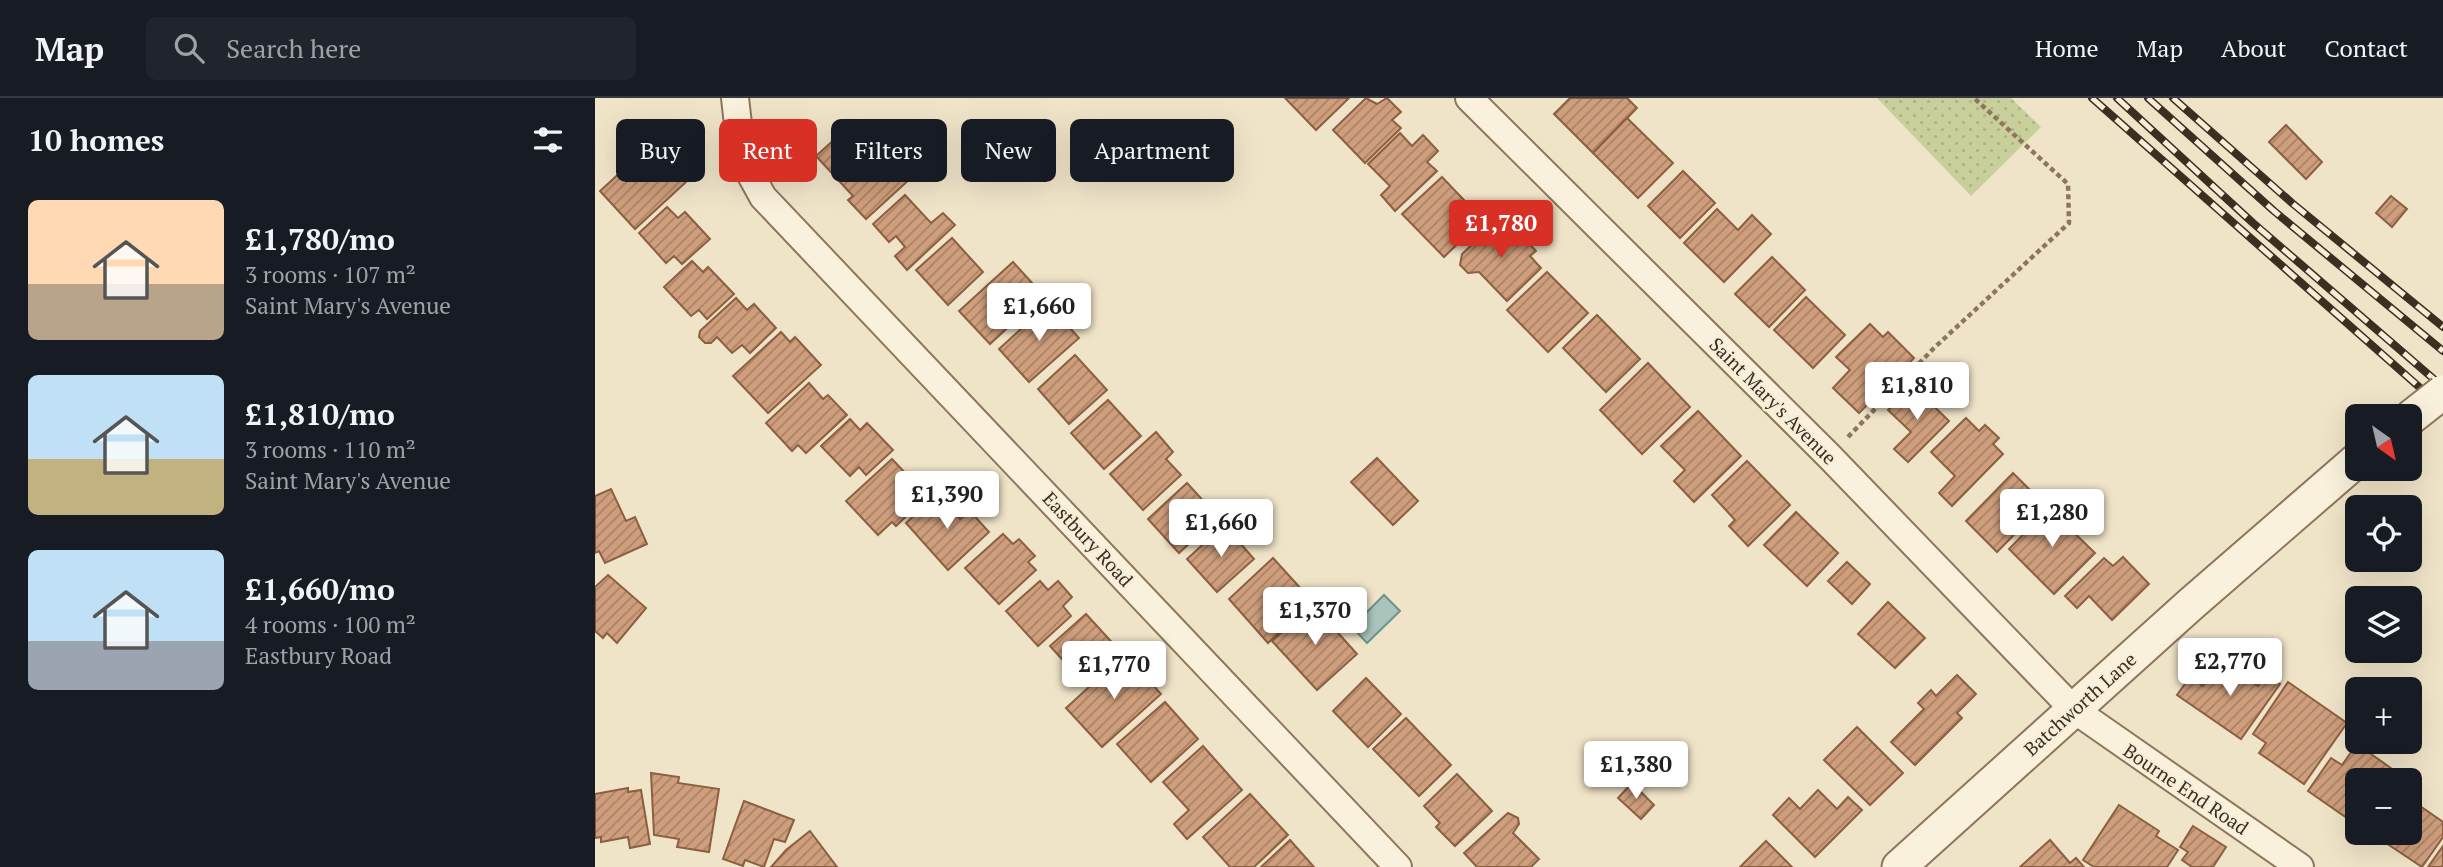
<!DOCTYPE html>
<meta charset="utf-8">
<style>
:root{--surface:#171b24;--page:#20242c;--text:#f1f3f6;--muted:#9ea1a6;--line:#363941;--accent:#d93025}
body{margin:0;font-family:"PT Serif",serif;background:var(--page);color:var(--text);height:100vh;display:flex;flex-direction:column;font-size:26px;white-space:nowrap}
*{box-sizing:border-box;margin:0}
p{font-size:23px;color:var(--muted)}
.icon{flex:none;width:38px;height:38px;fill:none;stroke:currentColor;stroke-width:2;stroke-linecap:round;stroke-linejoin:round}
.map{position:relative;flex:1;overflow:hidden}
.drawer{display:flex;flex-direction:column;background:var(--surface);width:595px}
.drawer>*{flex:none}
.top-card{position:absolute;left:21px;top:21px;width:665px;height:63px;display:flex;gap:14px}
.needle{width:46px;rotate:146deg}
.fabs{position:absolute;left:1750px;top:306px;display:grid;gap:14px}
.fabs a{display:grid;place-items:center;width:77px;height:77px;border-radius:10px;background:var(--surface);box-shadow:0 7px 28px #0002;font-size:35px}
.price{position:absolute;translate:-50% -60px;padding:0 16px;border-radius:7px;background:#fff;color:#222;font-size:23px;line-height:46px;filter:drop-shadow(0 2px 4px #0008)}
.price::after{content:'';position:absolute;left:50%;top:42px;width:21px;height:16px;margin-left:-10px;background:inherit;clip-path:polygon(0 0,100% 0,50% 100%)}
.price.active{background:var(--accent);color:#fff}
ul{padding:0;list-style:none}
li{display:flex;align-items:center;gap:21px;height:175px;padding:0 28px}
li span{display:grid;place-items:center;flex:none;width:196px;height:140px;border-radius:10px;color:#555}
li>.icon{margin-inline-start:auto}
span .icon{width:84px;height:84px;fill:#fffc;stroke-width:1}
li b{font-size:30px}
h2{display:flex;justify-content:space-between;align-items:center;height:84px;padding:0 28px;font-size:30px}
.chip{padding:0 24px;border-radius:10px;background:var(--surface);box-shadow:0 7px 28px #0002;font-size:24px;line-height:63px}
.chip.active{background:var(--accent);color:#fff}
header{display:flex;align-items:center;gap:42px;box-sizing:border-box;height:98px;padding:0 35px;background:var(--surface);border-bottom:2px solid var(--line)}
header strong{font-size:33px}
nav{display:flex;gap:38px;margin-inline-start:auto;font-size:24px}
.search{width:490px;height:63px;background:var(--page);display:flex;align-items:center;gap:18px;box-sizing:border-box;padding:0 24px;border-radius:10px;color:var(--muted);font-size:26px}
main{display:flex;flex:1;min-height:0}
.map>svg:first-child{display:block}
</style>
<header>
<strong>Map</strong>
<div class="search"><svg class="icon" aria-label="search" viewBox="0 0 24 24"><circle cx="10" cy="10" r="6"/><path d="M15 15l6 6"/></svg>Search here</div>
<nav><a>Home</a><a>Map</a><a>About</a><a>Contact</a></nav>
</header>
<main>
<section class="drawer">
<h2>10 homes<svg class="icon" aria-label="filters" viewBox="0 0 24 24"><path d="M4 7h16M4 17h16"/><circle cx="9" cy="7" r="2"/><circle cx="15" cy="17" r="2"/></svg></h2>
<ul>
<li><span style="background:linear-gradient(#ffd9b3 60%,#b9a48a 0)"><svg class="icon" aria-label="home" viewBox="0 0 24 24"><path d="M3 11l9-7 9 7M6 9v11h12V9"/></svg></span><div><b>£1,780/mo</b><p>3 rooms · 107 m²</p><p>Saint Mary's Avenue</p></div></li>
<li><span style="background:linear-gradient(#bfe0f5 60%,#c2b280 0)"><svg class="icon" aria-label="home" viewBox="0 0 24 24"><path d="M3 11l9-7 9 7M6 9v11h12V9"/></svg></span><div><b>£1,810/mo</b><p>3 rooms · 110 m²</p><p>Saint Mary's Avenue</p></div></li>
<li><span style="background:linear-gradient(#bfe0f5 65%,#9aa5b1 0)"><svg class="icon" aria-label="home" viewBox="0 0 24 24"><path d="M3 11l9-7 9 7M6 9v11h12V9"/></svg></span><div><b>£1,660/mo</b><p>4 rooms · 100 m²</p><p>Eastbury Road</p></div></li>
</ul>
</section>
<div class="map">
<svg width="1848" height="769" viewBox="0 0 1848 769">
<defs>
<pattern id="garden-dots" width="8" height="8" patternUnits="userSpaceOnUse" patternTransform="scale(1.75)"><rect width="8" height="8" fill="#c9cf9b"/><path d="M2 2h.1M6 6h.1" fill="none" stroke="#aeb285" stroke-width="1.8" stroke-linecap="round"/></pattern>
<pattern id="building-hatch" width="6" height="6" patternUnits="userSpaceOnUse" patternTransform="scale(1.75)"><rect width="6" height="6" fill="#cf9f7d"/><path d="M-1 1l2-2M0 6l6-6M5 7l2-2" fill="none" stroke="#a98266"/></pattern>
</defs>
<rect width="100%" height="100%" fill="#f0e4c8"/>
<polygon fill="url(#garden-dots)" points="1282,0 1416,0 1446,29 1376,98"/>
<polygon fill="#a9c4bc" stroke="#6f938a" stroke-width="2" points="789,497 805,513 772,545 757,529"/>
<g fill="url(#building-hatch)" stroke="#8d5f41" stroke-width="2">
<polygon points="690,0 754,0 721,32"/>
<polygon points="771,0 782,6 792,0 806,14 797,22 806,30 770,65 738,32"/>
<polygon points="975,0 1032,0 1042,10 998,55 959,16"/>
<polygon points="1032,20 1078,65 1043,100 998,55"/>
<polygon points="1691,27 1727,64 1711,81 1674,44"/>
<polygon points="253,29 275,54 284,45 316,80 271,121 253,102 258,98 221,58"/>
<polygon points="805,35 817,48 828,37 843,53 832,64 842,73 800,113 786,97 795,88 773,66"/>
<polygon points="51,51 62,62 67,59 91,84 40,131 5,93"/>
<polygon points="1088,73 1120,105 1085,140 1053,108"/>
<polygon points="847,79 888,122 849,159 807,116"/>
<polygon points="310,97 336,125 348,115 360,127 312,172 300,158 310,149 301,138 294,144 278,126"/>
<polygon points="1796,98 1812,111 1797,129 1781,115"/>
<polygon points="72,109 83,120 90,114 115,141 87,166 79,158 71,165 44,135"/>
<polygon points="1122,111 1143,132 1157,117 1176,136 1129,184 1089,145"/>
<polygon points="902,123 920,142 925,136 941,153 935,158 946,170 912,203 884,174 873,175 865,167 867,156"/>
<polygon points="357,140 388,174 353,207 321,172"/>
<polygon points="1177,159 1210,192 1174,229 1140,196"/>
<polygon points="97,163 108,174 113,169 139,196 112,221 104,212 96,218 69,189"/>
<polygon points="418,164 448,197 395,246 364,213"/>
<polygon points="952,174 993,215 953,254 912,212"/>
<polygon points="1211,199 1250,237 1218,270 1179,232"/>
<polygon points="141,200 152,212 159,206 181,230 155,255 147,247 137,255 122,239 116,245 110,245 104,239 105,233"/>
<polygon points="453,206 484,240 434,284 404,251"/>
<polygon points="1002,217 1045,261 1011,294 968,250"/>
<polygon points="1275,226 1288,239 1293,234 1319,260 1264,315 1238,290 1255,272 1241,259"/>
<polygon points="186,234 195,244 200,239 226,267 173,315 138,278"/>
<polygon points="480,257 512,292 474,326 443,291"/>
<polygon points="1053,265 1095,309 1047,356 1005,312"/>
<polygon points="214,285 228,301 233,297 252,317 211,355 203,347 197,353 171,325"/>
<polygon points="1317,287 1354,323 1313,364 1299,351 1316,334 1293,312"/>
<polygon points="513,302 546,338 509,371 476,335"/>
<polygon points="1103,313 1146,358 1099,404 1079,383 1090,372 1066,348"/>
<polygon points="1371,320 1384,333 1390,327 1404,340 1398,346 1408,356 1357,408 1344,395 1360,378 1336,354"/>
<polygon points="255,321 265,332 272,325 298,352 271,377 264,369 255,378 226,348"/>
<polygon points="561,334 578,354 571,361 586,377 548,412 515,376"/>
<polygon points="782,360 823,403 798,427 756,384"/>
<polygon points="297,361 332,398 301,428 297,424 283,437 251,403"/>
<polygon points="1152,363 1195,407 1153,448 1134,428 1140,422 1117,397"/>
<polygon points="1418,375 1449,406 1402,454 1371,423"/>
<polygon points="592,385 623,419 584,455 553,421"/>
<polygon points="16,391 31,423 40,419 52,446 10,465 4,453 0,455 0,398"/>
<polygon points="343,396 365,421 375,413 394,434 353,472 311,425"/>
<polygon points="1463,401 1475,414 1466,422 1500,455 1459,496 1414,451"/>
<polygon points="1201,414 1243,455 1212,488 1169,447"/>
<polygon points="629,427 659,461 622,494 592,461"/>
<polygon points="408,436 418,446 424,441 440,458 433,464 441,472 404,506 370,470"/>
<polygon points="1528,459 1554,486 1517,522 1494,498 1482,510 1470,498 1509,460 1518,468"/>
<polygon points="678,460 718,504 673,545 634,501"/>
<polygon points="1252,464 1275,486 1257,506 1233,483"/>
<polygon points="13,477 51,510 22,545 12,535 8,540 0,533 0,489"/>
<polygon points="445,483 453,492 463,483 477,499 468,508 476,518 443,548 411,513"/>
<polygon points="1293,504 1330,540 1300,570 1263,536"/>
<polygon points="718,507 762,556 722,592 677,543"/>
<polygon points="491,516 523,551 487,583 455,548"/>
<polygon points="530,556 566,596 507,649 471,610"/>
<polygon points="1626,562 1663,588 1671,576 1685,586 1646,641 1582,597 1595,579 1608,588"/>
<polygon points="1362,577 1381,596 1362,615 1367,620 1320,667 1296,644 1329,611 1323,605 1336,592 1341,598"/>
<polygon points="771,580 806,616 773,649 738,613"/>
<polygon points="1693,584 1752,625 1709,686 1664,655 1671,645 1658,636"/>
<polygon points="570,604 603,641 556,684 522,646"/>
<polygon points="811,620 856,667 824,698 778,651"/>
<polygon points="1262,629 1308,675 1275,707 1229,662"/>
<polygon points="1762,646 1800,673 1794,682 1762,682 1762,727 1713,693 1736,660 1747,667"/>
<polygon points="608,648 647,692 592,741 579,726 594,712 568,684"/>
<polygon points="56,675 84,679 83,685 124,691 114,754 82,749 84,741 59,737"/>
<polygon points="862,676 897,713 860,748 841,729 845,725 829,708"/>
<polygon points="1037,685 1059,707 1046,721 1023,700"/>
<polygon points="33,690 33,694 46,692 55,746 35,750 33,739 6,744 6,739 0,740 0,696"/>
<polygon points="1223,692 1242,711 1253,699 1267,712 1220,759 1178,717 1194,700 1205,711"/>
<polygon points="655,696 693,737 659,769 635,769 608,739"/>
<polygon points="1815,701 1848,724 1848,739 1827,769 1776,735 1815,735"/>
<polygon points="149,703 199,722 190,744 179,741 169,769 150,762 148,768 128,761"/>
<polygon points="1524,707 1564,733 1561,738 1583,752 1572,769 1499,769 1488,762"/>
<polygon points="913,715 923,720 924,726 918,735 944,761 936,769 882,769 869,755"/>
<polygon points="1598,728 1631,749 1618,769 1597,769 1587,762 1593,754 1585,749"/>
<polygon points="215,733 242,769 176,769 191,752"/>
<polygon points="695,742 719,769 666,769"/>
<polygon points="1455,742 1475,765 1481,760 1489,769 1425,769"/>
<polygon points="1171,743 1197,769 1145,769"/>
<polygon points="1848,748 1848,769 1833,769"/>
</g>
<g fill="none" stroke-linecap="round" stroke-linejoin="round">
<defs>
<g id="minor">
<polyline points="140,0 147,61 168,99 803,769"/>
<polyline points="874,0 1234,358 1478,611 1705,769"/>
</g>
<polyline id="tertiary" points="1304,769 1596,506 1762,362"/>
</defs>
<use href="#minor" stroke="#8d765c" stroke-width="30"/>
<use href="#tertiary" stroke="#8d765c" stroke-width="37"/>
<polyline stroke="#8d765c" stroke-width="4.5" stroke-dasharray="5 3.5" stroke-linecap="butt" points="1253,339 1339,250 1474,125 1473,86 1379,0"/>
<use href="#minor" stroke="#faf1dc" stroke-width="26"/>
<use href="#tertiary" stroke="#faf1dc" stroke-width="33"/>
<defs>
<g id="rail">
<polyline points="1497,0 1848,310"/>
<polyline points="1522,0 1658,125 1848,289"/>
<polyline points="1553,0 1679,113 1848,253"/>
<polyline points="1578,0 1697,105 1848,229"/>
</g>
</defs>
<use href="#rail" stroke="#3d2e20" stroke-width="8"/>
<use href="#rail" stroke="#f7eed8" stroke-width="5" stroke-dasharray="16" stroke-linecap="butt"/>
<defs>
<polyline id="tertiary-bridge" points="1815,320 1848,294"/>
</defs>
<use href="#tertiary-bridge" stroke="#8d765c" stroke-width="37" stroke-linecap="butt"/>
<use href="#tertiary-bridge" stroke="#faf1dc" stroke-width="33"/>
</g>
<g text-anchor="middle" stroke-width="5" stroke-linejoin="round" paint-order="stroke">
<g font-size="19" fill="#3d2e20" stroke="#f7eed8">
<text transform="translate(1178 303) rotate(45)" y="7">Saint Mary's Avenue</text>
<text transform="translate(493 441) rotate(47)" y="7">Eastbury Road</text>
<text transform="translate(1485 606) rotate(-42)" y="7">Batchworth Lane</text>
<text transform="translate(1591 691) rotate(34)" y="7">Bourne End Road</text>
</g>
</g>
</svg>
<div class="fabs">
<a><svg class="needle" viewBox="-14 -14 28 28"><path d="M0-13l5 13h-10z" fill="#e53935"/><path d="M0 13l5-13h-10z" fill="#9ea1a6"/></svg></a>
<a><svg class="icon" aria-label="locate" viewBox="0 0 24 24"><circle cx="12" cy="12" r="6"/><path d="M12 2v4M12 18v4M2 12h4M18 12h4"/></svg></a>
<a><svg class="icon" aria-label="layers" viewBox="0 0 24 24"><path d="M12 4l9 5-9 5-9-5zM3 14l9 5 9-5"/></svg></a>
<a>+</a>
<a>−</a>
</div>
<b class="price active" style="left:906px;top:162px">£1,780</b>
<b class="price" style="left:444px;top:245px">£1,660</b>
<b class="price" style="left:1322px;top:324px">£1,810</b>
<b class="price" style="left:352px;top:433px">£1,390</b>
<b class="price" style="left:1457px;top:451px">£1,280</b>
<b class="price" style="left:626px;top:461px">£1,660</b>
<b class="price" style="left:720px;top:549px">£1,370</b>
<b class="price" style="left:1635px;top:600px">£2,770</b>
<b class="price" style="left:519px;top:603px">£1,770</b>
<b class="price" style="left:1041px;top:703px">£1,380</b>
<div class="top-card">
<a class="chip">Buy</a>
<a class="chip active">Rent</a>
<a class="chip">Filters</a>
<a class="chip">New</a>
<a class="chip">Apartment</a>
</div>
</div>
</main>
